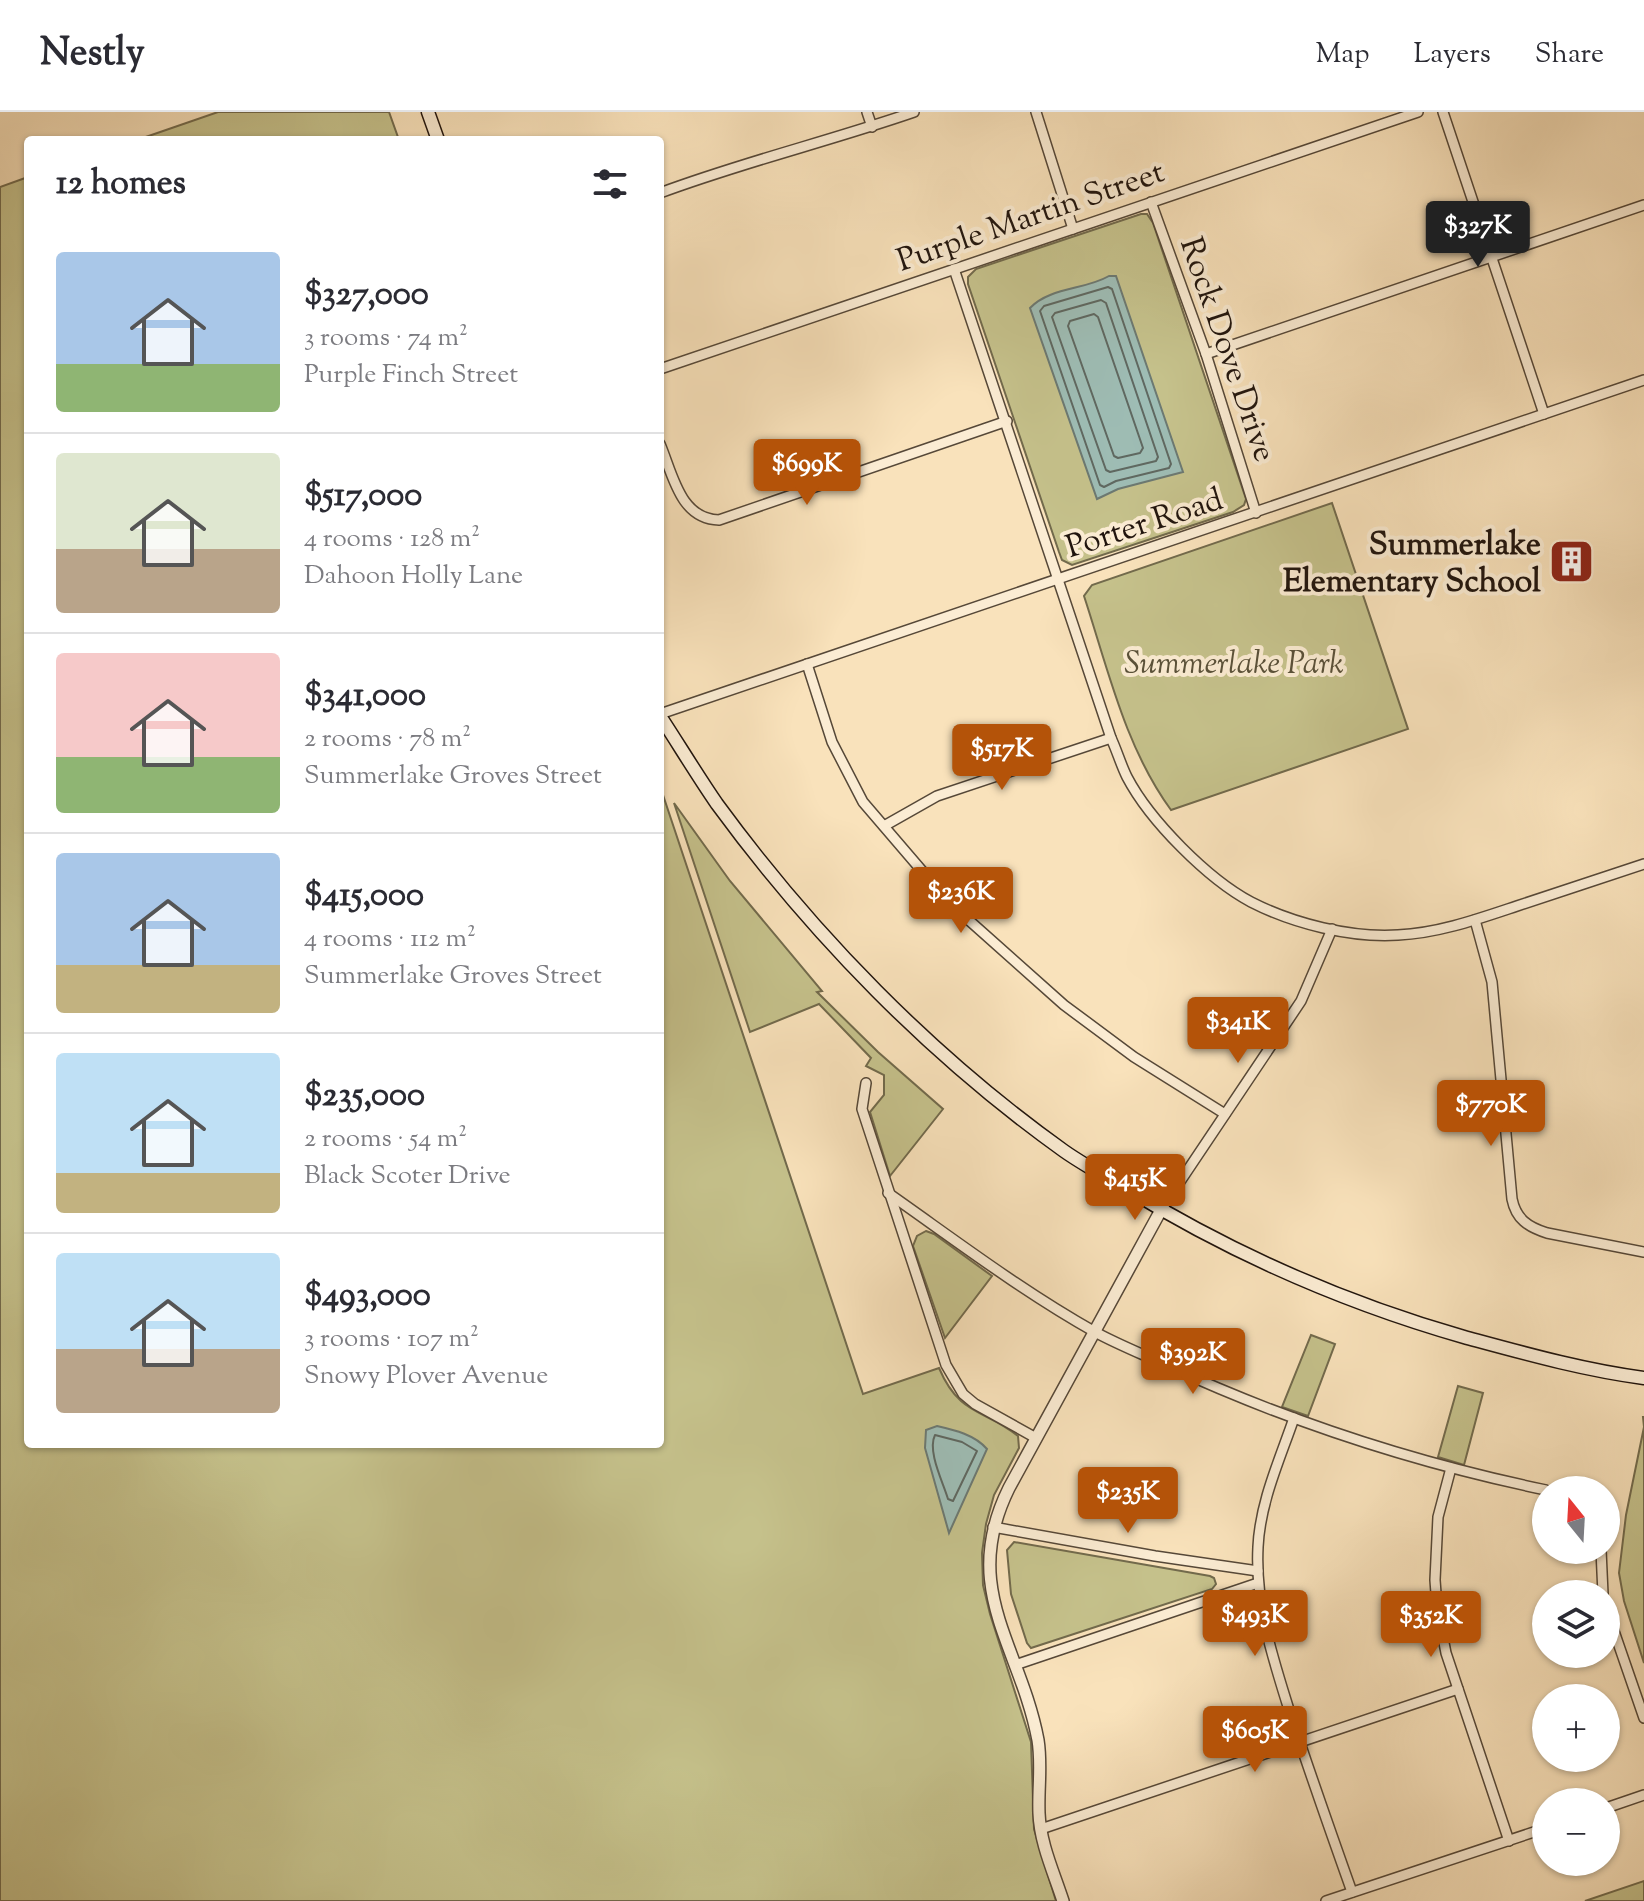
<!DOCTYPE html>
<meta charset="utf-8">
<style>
:root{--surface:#fff;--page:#f2f2f3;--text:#2b2b33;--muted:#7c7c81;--line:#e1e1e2;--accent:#b45309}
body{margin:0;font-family:"Sorts Mill Goudy",serif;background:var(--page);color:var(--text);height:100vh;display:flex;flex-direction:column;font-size:30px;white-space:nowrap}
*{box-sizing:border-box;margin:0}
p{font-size:26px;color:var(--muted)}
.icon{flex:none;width:44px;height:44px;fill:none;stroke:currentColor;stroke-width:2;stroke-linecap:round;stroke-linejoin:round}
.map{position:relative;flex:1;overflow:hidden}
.panel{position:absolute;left:24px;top:24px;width:640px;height:1312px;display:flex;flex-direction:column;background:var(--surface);border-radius:8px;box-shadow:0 2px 6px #0004}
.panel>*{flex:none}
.needle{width:52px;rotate:342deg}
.fabs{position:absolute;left:1532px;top:1364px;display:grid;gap:16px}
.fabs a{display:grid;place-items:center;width:88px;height:88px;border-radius:50%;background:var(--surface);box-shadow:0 2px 6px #0004;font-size:40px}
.price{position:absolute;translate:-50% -68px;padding:0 18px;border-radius:8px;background:var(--accent);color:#fff;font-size:26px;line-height:52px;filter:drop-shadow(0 2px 4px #0008)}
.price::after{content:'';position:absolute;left:50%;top:48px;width:24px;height:18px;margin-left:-12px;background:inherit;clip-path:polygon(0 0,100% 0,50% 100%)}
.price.selected{background:#222;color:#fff}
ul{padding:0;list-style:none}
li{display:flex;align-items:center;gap:24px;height:200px;padding:0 32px}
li+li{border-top:2px solid var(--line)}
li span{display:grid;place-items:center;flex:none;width:224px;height:160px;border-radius:8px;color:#555}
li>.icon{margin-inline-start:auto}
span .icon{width:96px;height:96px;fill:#fffc;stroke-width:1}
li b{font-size:34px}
h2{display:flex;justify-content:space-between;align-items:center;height:96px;padding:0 32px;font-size:34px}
header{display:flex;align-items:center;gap:48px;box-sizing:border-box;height:112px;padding:0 40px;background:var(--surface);border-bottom:2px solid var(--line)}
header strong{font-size:38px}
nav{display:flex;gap:44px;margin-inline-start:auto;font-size:28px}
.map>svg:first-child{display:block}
</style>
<header>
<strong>Nestly</strong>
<nav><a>Map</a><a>Layers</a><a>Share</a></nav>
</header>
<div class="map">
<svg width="1644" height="1789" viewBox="0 0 1644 1789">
<rect width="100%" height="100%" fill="#f9e2bb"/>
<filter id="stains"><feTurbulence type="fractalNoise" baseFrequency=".0025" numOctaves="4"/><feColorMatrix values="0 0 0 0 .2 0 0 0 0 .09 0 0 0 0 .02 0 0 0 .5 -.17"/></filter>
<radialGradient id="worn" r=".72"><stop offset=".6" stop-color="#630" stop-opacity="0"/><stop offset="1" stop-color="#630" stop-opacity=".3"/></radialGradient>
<g fill="#c5c18b" stroke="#726a4c" stroke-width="2">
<polygon points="218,0 389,0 399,28 137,28"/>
<path d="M28,65v1267h632v-658l203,608 76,-26c21,49 46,41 79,68l1,12 -25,47 -8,29 -4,29 1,32 7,29 41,128 3,87 22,72h-1056v-1714z"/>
<polygon points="1141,102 1147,102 1153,111 1246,387 1244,393 1233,400 1072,453 1062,448 1059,440 968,172 968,165 976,157"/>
<path d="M1332,391l76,226 -237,81c-46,-63 -63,-141 -87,-214l8,-11z"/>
<polygon points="674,691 730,769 822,879 817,880 878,940 943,997 890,1064 870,1000 884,983 884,963 866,954 871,946 819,892 750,920"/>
<polygon points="926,1119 934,1122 992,1164 945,1226 913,1134 917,1124"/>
<polygon points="1311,1223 1335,1232 1308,1304 1282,1295"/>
<polygon points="1458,1274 1483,1281 1464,1353 1438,1345"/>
<polygon points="1643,1305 1644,1305 1644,1551 1624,1489 1619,1461 1626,1403 1644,1315"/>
<polygon points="1014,1430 1210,1464 1214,1466 1216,1472 1212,1477 1031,1536 1027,1531 1011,1482 1007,1438"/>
<polygon points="1644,1769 1644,1789 1585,1789"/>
</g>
<g fill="#9ebdb5" stroke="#6c7972" stroke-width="2">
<path d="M1109,164h7l67,196 -65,17 -21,10 -67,-191c20,-21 55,-18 79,-32z"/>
<path d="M937,1314c18,4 38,9 50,23l-38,84 -24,-85 1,-18z"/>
</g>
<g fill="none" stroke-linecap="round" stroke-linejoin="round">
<g stroke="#5f6861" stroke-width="2">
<polygon points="1108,175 1112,177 1171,352 1169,356 1116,369 1104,375 1100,373 1040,199 1044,194"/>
<polygon points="1101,188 1106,191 1158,345 1156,349 1110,360 1106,358 1052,205 1055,201"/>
<polygon points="1094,202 1098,205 1143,336 1140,341 1118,346 1114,344 1068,214 1070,209"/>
<path d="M935,1323l27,7 15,9 -24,50 -5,-2c-5,-17 -21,-48 -13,-64z"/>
</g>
<defs>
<g id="minor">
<polyline points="867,0 872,15"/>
<polyline points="1036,0 1073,117"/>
<polyline points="1443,0 1544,302"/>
<path d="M660,81c83,-31 170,-52 254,-81"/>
<polyline points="1151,90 1206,242 1256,401"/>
<path d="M954,157l157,469c6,13 10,27 16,39 23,44 81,102 124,125 43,22 100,36 147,33 41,-2 80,-16 119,-29 42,-14 85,-28 127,-42"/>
<polyline points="1206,242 1644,93"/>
<polyline points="660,257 1418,0"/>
<path d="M660,332c13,31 20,75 59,76l288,-99"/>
<polyline points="807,552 832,630 863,690 935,774 963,803 1064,893 1134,945 1225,1002"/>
<polyline points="660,602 1644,268"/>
<polyline points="884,714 937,684 1111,626"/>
<path d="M1475,808l17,62 20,217c4,20 16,28 35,34l97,19"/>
<polyline points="866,971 862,997 946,1253 963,1282 975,1292 1036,1326"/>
<path d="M888,1081c67,47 134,98 207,139 22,12 47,22 71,33 121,56 250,98 380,125"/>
<polyline points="1161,1098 1301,889 1332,817"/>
<path d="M1294,1306c-14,41 -34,84 -36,129 -3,59 15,111 32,166 20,60 41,120 62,179"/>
<polyline points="1451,1356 1438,1405 1435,1468 1437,1495 1446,1541 1509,1729"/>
<polyline points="1606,1408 1606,1411"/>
<polyline points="993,1415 1155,1444 1258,1459"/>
<polyline points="1601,1438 1603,1482"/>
<polyline points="1606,1496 1644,1606"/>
<polyline points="1015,1553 1258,1471"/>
<polyline points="1606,1696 1644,1683"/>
<polyline points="1041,1717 1458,1577"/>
<polyline points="1326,1789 1546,1716"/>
</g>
<path id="tertiary" d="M1063,1789c-9,-28 -23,-58 -24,-88 -1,-25 3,-48 -1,-73 -18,-95 -79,-151 -29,-252l152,-278"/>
<g id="secondary">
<polyline points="428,0 438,28"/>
<path d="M660,604c19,29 37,59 57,88 96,131 214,252 347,347 20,14 42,26 63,38 106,65 218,114 337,148 59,16 119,33 180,41"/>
</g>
</defs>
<use href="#minor" stroke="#564838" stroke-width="12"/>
<use href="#tertiary" stroke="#564838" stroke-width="14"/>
<use href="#secondary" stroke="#20140d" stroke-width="15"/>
<use href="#minor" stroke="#fbecd3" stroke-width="9"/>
<use href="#tertiary" stroke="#fbecd3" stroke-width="11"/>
<use href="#secondary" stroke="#fbecd3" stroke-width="12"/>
</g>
<defs>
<symbol id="building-square" viewBox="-11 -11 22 22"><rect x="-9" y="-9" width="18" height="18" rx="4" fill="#8f2418" stroke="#fbecd3"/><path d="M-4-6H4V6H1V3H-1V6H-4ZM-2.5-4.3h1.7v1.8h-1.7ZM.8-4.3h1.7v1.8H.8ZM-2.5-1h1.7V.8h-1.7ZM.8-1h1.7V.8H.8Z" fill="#fff"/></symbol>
</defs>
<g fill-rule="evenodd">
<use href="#building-square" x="1546" y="424" width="51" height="51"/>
</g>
<g text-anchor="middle" stroke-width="8" stroke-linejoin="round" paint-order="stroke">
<g font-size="32" fill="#20140d" stroke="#fbecd3">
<text transform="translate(1030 103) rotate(-19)" y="11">Purple Martin Street</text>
<text transform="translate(1229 237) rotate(71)" y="11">Rock Dove Drive</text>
<text transform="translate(1144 410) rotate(-18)" y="11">Porter Road</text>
</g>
<g font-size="32" font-weight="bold" fill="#20140d" stroke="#fbecd3" text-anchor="end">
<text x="1541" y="442">Summerlake<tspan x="1541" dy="37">Elementary School</tspan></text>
</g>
<g font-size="32" font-style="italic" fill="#5a5139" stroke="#fbecd3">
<text x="1234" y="561">Summerlake Park</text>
</g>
</g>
<rect width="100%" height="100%" filter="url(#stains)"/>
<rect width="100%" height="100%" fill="url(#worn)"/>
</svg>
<div class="fabs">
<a><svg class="needle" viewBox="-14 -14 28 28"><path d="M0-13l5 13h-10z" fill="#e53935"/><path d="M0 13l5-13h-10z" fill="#7c7c81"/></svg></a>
<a><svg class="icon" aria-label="layers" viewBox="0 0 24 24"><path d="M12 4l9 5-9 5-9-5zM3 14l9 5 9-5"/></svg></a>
<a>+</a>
<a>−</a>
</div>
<b class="price selected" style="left:1478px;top:157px">$327K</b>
<b class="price" style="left:807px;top:395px">$699K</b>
<b class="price" style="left:1002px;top:680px">$517K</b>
<b class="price" style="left:961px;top:823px">$236K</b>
<b class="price" style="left:1238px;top:953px">$341K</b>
<b class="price" style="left:1491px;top:1036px">$770K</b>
<b class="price" style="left:1135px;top:1110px">$415K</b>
<b class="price" style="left:1193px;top:1284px">$392K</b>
<b class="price" style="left:1128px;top:1423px">$235K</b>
<b class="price" style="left:1255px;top:1546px">$493K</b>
<b class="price" style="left:1431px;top:1547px">$352K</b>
<b class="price" style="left:1255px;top:1662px">$605K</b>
<section class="panel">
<h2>12 homes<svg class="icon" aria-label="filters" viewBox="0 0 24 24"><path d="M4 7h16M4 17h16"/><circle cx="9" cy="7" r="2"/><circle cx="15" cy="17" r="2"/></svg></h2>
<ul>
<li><span style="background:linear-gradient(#a9c7e8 70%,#8fb573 0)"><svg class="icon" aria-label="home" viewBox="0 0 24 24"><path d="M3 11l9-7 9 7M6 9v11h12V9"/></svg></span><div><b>$327,000</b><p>3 rooms · 74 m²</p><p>Purple Finch Street</p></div></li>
<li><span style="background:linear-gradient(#dfe7d0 60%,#b9a48a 0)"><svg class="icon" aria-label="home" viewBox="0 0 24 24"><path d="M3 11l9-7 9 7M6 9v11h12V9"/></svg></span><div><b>$517,000</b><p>4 rooms · 128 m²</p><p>Dahoon Holly Lane</p></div></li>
<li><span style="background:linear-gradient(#f6c9c9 65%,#8fb573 0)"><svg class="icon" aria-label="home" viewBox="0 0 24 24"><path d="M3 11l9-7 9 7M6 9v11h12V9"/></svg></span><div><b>$341,000</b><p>2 rooms · 78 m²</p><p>Summerlake Groves Street</p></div></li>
<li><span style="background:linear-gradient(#a9c7e8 70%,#c2b280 0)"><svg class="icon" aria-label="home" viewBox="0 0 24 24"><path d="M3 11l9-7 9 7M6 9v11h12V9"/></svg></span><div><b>$415,000</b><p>4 rooms · 112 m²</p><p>Summerlake Groves Street</p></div></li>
<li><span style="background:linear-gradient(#bfe0f5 75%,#c2b280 0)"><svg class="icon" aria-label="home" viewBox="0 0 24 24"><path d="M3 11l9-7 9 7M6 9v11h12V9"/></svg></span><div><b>$235,000</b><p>2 rooms · 54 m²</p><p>Black Scoter Drive</p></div></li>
<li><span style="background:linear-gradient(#bfe0f5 60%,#b9a48a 0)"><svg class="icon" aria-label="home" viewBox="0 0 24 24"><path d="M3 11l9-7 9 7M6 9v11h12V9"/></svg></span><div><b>$493,000</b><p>3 rooms · 107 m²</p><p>Snowy Plover Avenue</p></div></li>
</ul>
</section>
</div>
